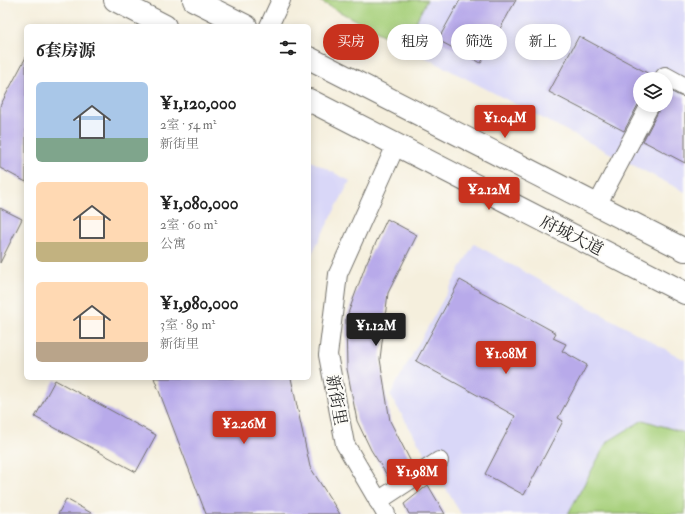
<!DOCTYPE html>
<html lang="zh">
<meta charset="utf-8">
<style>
:root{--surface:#fff;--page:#f6f6f6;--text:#222;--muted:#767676;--accent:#c8321e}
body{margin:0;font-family:"IM FELL Double Pica","Noto Serif SC",serif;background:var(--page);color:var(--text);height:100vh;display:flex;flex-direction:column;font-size:15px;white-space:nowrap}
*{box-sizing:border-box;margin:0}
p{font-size:13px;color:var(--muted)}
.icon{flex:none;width:22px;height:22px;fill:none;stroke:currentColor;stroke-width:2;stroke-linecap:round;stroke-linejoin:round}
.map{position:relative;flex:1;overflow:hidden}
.panel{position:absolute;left:24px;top:24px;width:287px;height:356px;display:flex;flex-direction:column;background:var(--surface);border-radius:6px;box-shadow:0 2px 10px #0003}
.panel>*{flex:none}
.top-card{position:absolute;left:323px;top:24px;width:302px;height:36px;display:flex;gap:8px}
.controls{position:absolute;left:633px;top:72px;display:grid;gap:8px}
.controls a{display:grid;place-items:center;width:40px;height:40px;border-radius:50%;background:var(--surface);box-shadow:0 2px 10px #0003;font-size:20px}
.price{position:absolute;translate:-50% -34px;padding:0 9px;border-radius:4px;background:var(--accent);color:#fff;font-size:13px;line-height:26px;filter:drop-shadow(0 1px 2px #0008)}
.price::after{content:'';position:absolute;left:50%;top:24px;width:12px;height:9px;margin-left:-6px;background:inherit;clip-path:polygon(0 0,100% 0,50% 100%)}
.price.active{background:#222;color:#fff}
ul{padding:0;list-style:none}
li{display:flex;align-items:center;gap:12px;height:100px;padding:0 12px}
li span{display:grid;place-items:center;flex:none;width:112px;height:80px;border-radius:6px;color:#555}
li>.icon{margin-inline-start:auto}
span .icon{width:48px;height:48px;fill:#fffc;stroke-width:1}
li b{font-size:17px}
h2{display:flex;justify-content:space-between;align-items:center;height:48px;padding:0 12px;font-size:17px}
.tag{padding:0 14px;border-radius:18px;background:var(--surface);box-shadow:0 2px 10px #0003;font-size:14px;line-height:36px}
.tag.active{background:var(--accent);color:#fff}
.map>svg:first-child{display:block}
</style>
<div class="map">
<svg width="685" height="514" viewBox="0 0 685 514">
<rect width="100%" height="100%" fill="#fdfcf7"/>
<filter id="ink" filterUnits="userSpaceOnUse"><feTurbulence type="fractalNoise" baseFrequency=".025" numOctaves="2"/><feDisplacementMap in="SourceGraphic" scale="8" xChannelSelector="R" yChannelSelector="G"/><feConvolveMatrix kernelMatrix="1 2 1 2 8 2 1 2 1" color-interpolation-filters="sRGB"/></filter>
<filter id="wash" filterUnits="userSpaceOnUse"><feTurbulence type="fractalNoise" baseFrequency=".012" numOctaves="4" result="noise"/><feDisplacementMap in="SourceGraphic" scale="16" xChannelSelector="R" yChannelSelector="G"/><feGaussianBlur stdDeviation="0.9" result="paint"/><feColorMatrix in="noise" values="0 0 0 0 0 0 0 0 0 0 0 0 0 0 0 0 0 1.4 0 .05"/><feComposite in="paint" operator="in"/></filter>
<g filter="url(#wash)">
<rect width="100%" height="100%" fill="#f5efdd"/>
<g fill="#d9d7f8" fill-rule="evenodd">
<path d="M427,0h258v192l-282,-146zM640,79h26v26h-26z"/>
<polygon points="309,160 350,181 309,259"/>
<polygon points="474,244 685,360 685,514 461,514 390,395"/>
</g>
<g fill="#a7d07b" stroke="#697e53">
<polygon points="318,0 427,0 403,46"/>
<polygon points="643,420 685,433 685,514 568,514 607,442"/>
</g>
<g id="blocks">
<g fill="#b8aaea">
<polygon points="460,0 516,0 481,63 438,40"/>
<polygon points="579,36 653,76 653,79 640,79 640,101 624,131 549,92"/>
<polygon points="26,57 26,182 0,168 0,106"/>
<polygon points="666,89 680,96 685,97 685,163 643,141 659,110 660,105 666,105"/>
<polygon points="0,208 22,219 0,263"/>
<polygon points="387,219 417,235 388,293 380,359 390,421 413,466 390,480 371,450 357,421 347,369 346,319 366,264"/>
<polygon points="460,280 556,333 553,338 566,344 562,351 587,365 558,418 563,421 524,495 485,474 515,416 416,361"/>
<polygon points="154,378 291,378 310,467 340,514 206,514"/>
<polygon points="55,380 156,435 136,472 35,417"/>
<polygon points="428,485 445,514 409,514 404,504"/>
<polygon points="66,499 93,514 58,514"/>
</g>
</g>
</g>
<g filter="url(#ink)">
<use href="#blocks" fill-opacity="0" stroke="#727069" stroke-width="1"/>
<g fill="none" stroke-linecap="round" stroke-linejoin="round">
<defs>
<g id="minor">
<polyline points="269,26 281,0"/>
<polyline points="663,79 665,76 685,87"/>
<polyline points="597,205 650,105"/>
<polyline points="378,501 439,461"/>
<polyline points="386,514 345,444 328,355 338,274 396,145"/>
</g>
<g id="major">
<polyline points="115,0 165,26"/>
<polyline points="194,0 246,26"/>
<polyline points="309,58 685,250"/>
<polyline points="309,100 685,293"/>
</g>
</defs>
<use href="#minor" stroke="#727069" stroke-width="20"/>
<use href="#major" stroke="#727069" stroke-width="24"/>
<use href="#minor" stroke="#fff" stroke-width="18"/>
<use href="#major" stroke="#fff" stroke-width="22"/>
</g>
</g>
<g text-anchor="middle" stroke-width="4" stroke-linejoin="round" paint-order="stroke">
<g font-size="17" fill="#2b2b2b" stroke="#fdfcf7">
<text transform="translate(572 235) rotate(27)" y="6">府城大道</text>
<text transform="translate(337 400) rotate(80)" y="6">新街里</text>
</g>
</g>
</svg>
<div class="controls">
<a><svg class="icon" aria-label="layers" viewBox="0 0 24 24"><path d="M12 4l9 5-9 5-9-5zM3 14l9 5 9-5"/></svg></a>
</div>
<b class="price" style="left:505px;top:139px">¥1.04M</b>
<b class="price" style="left:489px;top:211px">¥2.12M</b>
<b class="price active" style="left:376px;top:347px">¥1.12M</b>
<b class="price" style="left:506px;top:375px">¥1.08M</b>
<b class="price" style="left:244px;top:445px">¥2.26M</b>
<b class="price" style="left:417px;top:493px">¥1.98M</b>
<div class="top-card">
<a class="tag active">买房</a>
<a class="tag">租房</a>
<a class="tag">筛选</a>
<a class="tag">新上</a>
</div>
<section class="panel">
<h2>6套房源<svg class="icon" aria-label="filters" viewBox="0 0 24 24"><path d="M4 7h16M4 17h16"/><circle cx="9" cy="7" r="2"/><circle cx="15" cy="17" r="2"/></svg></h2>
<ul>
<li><span style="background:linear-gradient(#a9c7e8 70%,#7fa58c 0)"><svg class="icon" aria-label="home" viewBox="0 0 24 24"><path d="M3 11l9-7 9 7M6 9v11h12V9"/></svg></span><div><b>¥1,120,000</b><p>2室 · 54 m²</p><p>新街里</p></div></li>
<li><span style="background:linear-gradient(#ffd9b3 75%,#c2b280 0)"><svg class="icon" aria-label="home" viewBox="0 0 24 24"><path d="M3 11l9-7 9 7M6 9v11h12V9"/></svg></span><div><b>¥1,080,000</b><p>2室 · 60 m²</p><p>公寓</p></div></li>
<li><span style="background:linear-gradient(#ffd9b3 75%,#b9a48a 0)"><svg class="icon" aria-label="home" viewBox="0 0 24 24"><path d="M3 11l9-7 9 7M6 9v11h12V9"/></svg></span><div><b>¥1,980,000</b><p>3室 · 89 m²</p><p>新街里</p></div></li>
</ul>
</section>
</div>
